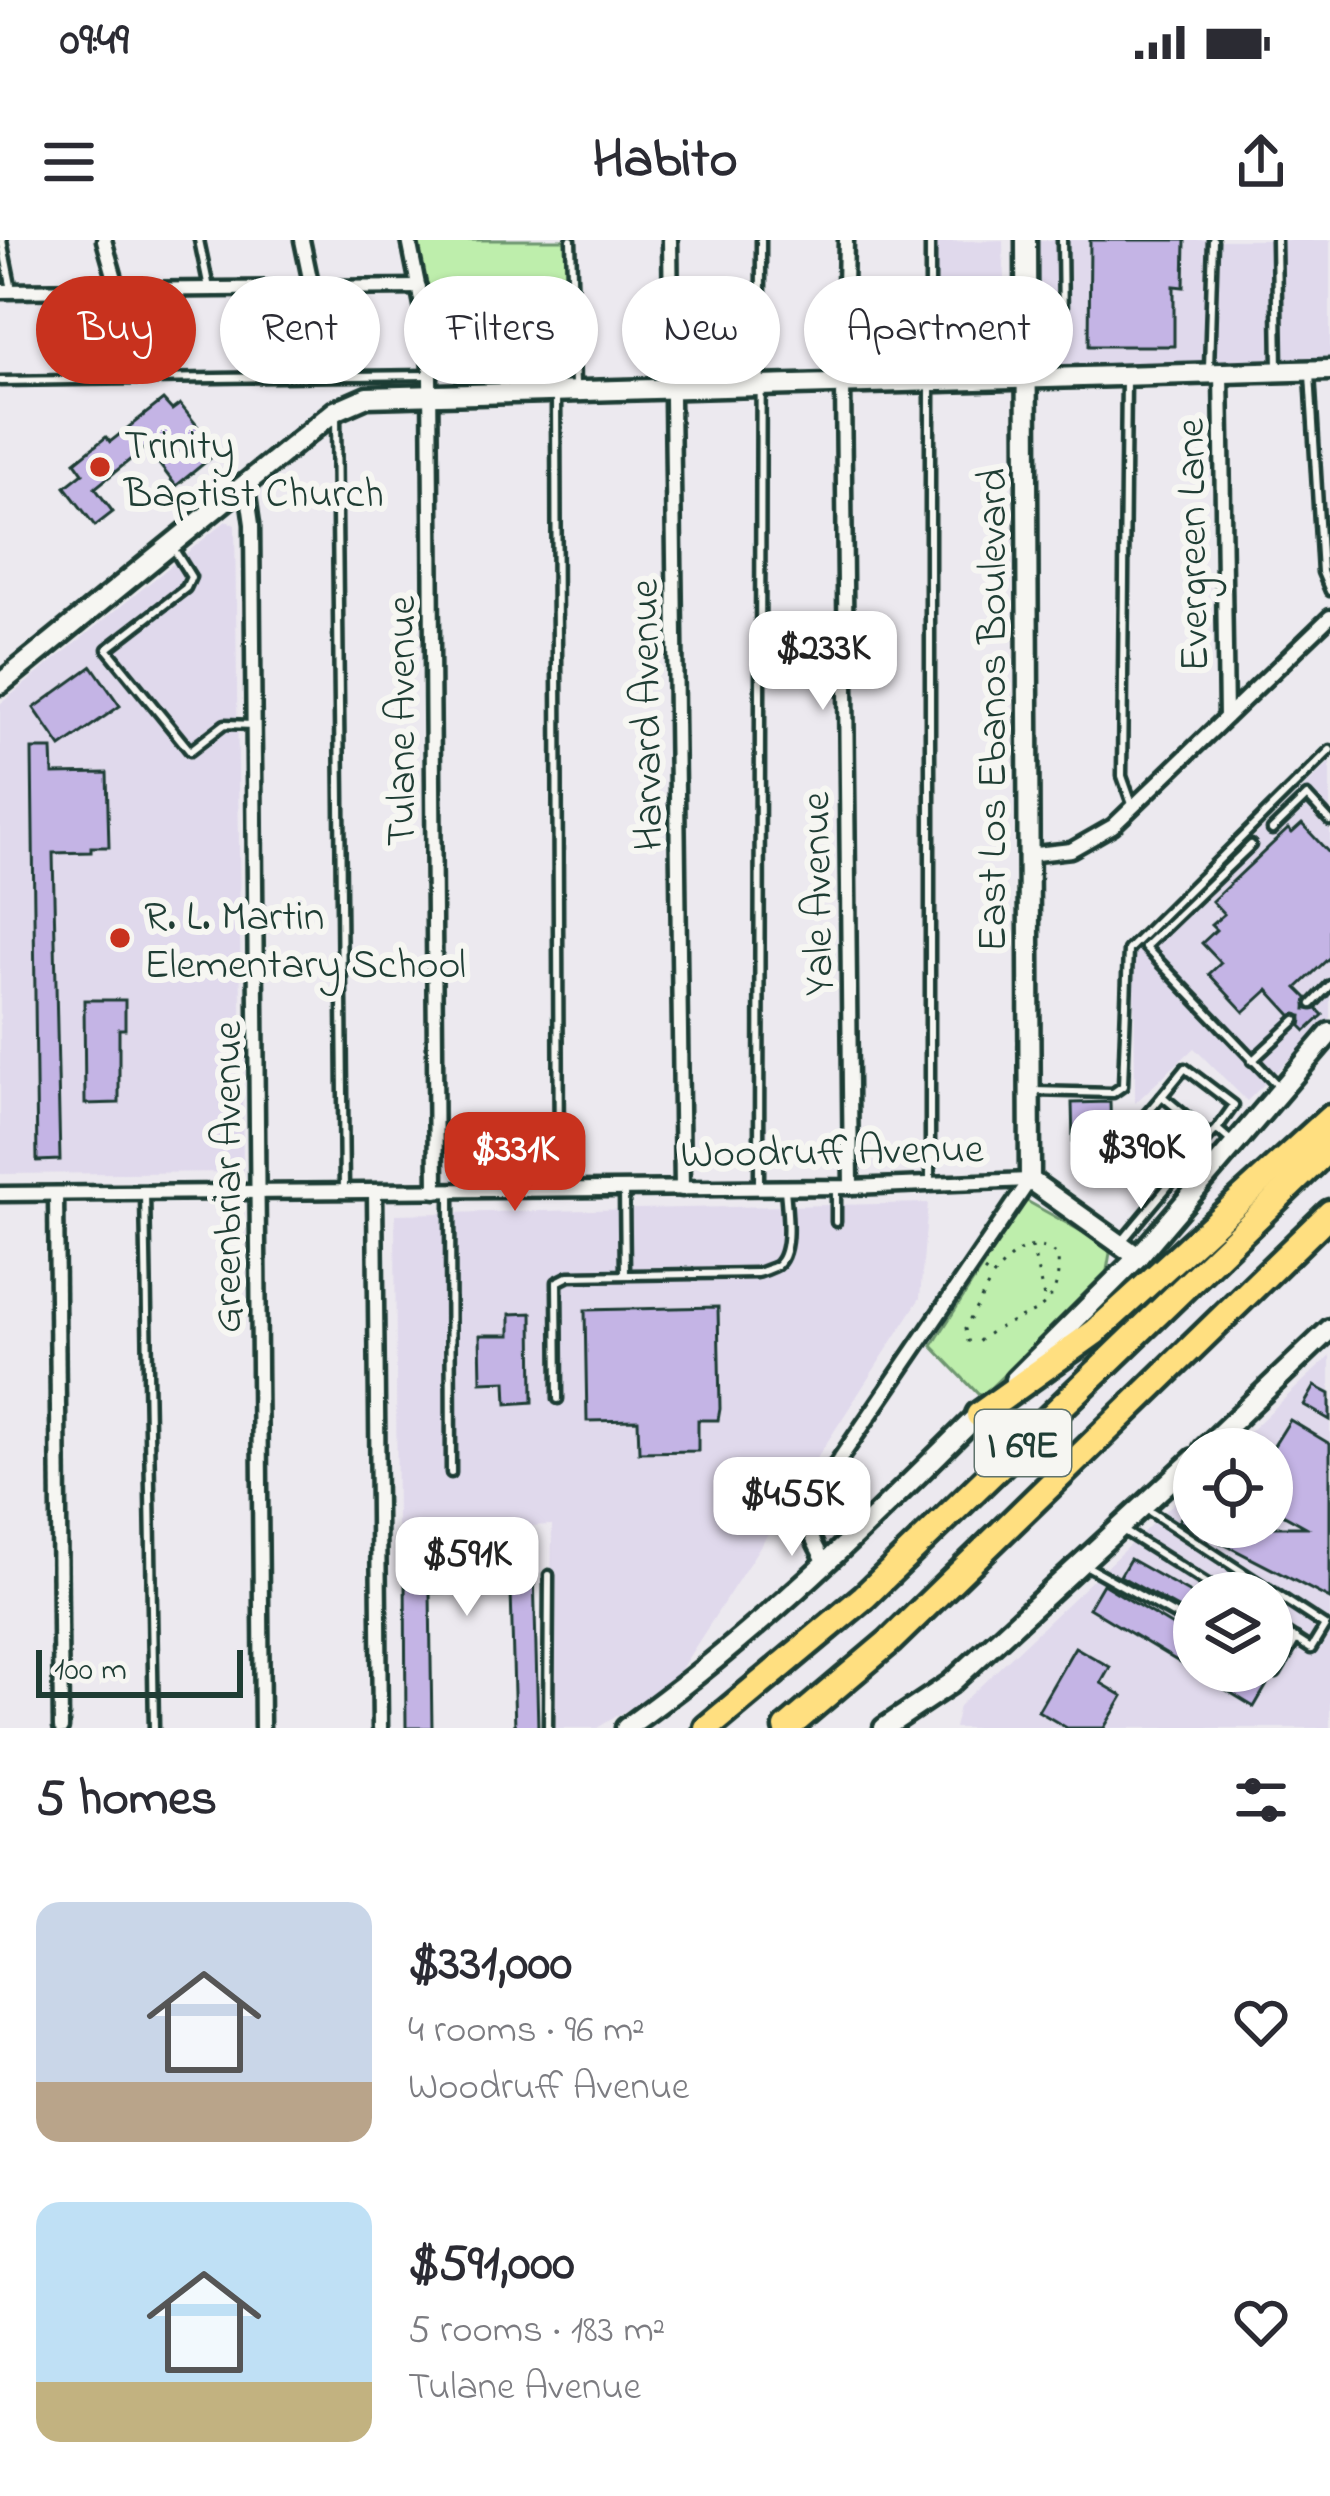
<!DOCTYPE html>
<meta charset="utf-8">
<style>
:root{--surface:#fff;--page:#f7f7f7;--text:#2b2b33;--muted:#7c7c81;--accent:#c8321e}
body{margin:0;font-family:"Indie Flower",sans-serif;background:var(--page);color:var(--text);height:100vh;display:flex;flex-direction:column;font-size:45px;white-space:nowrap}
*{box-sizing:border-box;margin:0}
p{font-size:39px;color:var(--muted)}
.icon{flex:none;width:66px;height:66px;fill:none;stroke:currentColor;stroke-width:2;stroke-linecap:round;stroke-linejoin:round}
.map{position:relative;height:1488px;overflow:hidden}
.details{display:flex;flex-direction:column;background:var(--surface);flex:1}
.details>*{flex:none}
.guide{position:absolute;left:36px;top:36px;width:1260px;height:108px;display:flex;gap:24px}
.tools{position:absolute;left:1173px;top:1188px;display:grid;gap:24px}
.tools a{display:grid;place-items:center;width:120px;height:120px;border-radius:50%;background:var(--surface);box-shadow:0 3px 9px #0004;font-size:60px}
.scale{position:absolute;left:36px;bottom:30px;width:207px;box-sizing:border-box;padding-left:12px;border:6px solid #1f3d34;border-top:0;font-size:33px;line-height:42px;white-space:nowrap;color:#1f3d34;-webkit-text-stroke:9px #f6f6f2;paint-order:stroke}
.price{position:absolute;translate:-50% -102px;padding:0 27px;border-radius:24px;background:#fff;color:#222;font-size:39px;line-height:78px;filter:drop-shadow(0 3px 6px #0008)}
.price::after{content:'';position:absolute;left:50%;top:72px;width:36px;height:27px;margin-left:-18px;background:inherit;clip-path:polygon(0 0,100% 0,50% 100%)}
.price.active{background:var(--accent);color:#fff}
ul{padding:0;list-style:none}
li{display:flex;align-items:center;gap:36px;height:300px;padding:0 36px}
li span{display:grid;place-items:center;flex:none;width:336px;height:240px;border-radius:24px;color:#555}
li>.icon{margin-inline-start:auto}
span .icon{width:144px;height:144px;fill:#fffc;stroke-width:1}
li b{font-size:51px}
h2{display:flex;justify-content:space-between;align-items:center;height:144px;padding:0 36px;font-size:51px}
.chip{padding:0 42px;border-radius:54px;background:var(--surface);box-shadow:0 3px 9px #0004;font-size:42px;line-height:108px}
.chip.active{background:var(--accent);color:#fff}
.status{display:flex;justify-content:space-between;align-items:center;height:84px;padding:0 60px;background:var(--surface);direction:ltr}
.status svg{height:33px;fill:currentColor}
header{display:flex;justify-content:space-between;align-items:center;height:156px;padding:0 36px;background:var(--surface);font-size:54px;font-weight:700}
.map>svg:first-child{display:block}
</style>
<div class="status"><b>09:49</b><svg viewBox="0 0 49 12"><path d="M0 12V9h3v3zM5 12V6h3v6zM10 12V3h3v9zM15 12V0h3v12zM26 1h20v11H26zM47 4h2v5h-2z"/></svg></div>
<header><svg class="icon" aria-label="menu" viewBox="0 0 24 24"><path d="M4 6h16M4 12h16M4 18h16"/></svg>Habito<svg class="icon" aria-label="share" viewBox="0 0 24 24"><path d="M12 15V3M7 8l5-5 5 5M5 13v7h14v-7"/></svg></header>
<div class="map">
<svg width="1330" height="1488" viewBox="0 0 1330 1488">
<rect width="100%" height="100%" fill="#ece9ef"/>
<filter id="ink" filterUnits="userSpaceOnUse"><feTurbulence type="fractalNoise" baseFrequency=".00833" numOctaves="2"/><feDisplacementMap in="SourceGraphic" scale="24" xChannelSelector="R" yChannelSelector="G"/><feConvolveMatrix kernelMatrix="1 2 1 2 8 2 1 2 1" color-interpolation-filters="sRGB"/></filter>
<g filter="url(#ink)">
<g fill="#e0d9ec" fill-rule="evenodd">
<polygon points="1003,0 1006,130 927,129 932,2"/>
<polygon points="1037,0 1330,0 1330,119 1036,126"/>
<polygon points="226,281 235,285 243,932 0,934 0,464"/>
<polygon points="1330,522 1330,779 1247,861 1194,808 1135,863 1134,715"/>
<polygon points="928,963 920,1058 672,1443 597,1488 549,1488 552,1285 397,1292 395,974"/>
<path d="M1330,1116v372h-376l5,-22 235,-222v43h78v-78h-41zM1194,1353h78v78h-78z"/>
</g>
<g fill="#beeeac" stroke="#6e9670" stroke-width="3">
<polygon points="409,0 571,0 571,40 419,47"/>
<polygon points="1025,960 1106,1005 1110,1013 1106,1036 981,1157 932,1106"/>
</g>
<g fill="#c4b4e5" stroke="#1f3d34" stroke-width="3">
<polygon points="1090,0 1185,0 1184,47 1174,46 1174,106 1089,106"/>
<polygon points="163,160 172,170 180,164 218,212 176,246 146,207 95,248 113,272 95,286 65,247 83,233 75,222 106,197 110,202"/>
<polygon points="92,426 120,466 61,507 34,468"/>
<polygon points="32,509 52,509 53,534 107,533 109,607 91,607 91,612 53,613 60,920 37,921"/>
<polygon points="1302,584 1330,614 1330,717 1297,748 1307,758 1306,769 1317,769 1323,775 1306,791 1301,786 1302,776 1291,775 1268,750 1244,772 1209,734 1221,723 1202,703 1216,690 1211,685 1224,674 1212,661 1288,589 1292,593"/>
<polygon points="84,760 125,760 125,789 119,789 119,863 85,864"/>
<polygon points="1110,862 1111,901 1073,902 1072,863"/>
<polygon points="718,1067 720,1169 718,1180 698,1180 698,1211 639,1212 638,1180 587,1181 585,1070"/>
<polygon points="532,1073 533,1162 507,1164 506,1141 481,1142 480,1095 510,1095 510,1074"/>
<polygon points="1315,1146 1330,1154 1330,1180 1304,1165"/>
<polygon points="1290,1180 1330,1204 1330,1359 1179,1281 1194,1251 1194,1287 1306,1287 1272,1268 1272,1209"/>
<polygon points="449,1293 452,1328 482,1327 480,1295 509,1294 512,1331 534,1331 538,1488 515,1488 511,1351 430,1353 432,1488 406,1488 405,1332 413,1332 410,1296"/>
<polygon points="1130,1319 1192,1354 1183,1371 1120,1336"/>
<polygon points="1103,1344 1194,1399 1194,1431 1089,1368"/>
<polygon points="1075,1407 1110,1427 1101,1443 1123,1456 1104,1488 1067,1488 1038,1471"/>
<polygon points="1195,1431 1248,1431 1268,1443 1254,1467"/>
</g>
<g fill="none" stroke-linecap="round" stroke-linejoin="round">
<defs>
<g id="lane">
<polyline points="2,0 12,50"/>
<polyline points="199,0 209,48"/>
<polyline points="571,0 575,146"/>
<polyline points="930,0 930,944"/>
<polyline points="1062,0 1063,85"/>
<polyline points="1276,0 1278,128"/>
<polyline points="1209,128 1213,0"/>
<polyline points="1310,134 1322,332 1330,351"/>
<polyline points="1126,138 1122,536 1133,567"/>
<polyline points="0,141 428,135"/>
<polyline points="556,154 559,950"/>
<polyline points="336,174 344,952"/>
<polyline points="173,308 191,337 186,348 107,409 190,511 225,484 254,485"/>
<polyline points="1272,590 1307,556 1330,581"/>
<polyline points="1251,605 1145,707 1281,849"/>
<polyline points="1312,764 1330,745"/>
<polyline points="1252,821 1296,780"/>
<polyline points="1033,851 1113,853 1123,846 1128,710 1330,510"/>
<polyline points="1162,856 1144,877 1192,917"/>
<polyline points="1217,889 1210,896 1162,856 1185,828 1234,865 1217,889 1232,902"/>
<polyline points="759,944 761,0"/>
<polyline points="624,949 625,1035"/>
<polyline points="836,949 836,982"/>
<polyline points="450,950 451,1233"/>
<polyline points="145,953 154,1488"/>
<polyline points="1124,999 1210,896"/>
<path d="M558,1159l-1,-117 12,-6 188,-3c1,0 18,-6 19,-7 18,-13 10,-59 9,-78"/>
<polyline points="1146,1269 1325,1386 1311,1409 1272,1384"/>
<polyline points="1124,1291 1222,1353"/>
<polyline points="1087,1326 1194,1386"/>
<polyline points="1272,1431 1276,1433 1296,1399"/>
<polyline points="548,1488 549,1335"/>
</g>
<g id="street">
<polyline points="104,0 118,49"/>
<polyline points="302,0 312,48"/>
<polyline points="409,0 429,100 430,135 436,951"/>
<polyline points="670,0 682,949"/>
<polyline points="846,0 843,143 851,947"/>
<polyline points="0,51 419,47"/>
<polyline points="1221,132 1226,477"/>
<polyline points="246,242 252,284 262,1488"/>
<polyline points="1027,615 1071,610 1113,586 1330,377"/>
<polyline points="375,952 380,1488"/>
<polyline points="0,954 851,947 1030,940"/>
<polyline points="56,954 61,1488"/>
<path d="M826,1324c-14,-24 -24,-40 -12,-67l216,-317"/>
</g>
<g id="secondary">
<polyline points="1026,0 1030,940 1138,1017"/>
<polyline points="0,444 335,171 367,157 1330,130"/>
<polyline points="1015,1140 1138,1017 1330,793"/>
<polyline points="1204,1209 1330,1089"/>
<path d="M626,1488c132,-94 246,-207 360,-321"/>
<polyline points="884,1488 950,1444 1194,1219"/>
</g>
<g id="highway">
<polyline points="979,1175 1095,1092 1330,878"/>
<polyline points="707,1488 864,1357 1330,907"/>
<polyline points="787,1488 890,1401 1330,973"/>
</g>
</defs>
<use href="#lane" stroke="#1f3d34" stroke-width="15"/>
<use href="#street" stroke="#1f3d34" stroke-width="21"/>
<use href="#secondary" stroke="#1f3d34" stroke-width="27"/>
<use href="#highway" stroke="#1f3d34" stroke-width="33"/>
<g stroke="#1f3d34" stroke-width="3" stroke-dasharray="3 9" stroke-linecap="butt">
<polyline points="1032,1007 1045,1062"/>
<path d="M984,1031l8,7c18,-22 37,-45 66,-22 4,68 -39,50 -80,86l-10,-1 -3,-12 27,-51"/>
</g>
<use href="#lane" stroke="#f6f6f2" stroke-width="6"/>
<use href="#street" stroke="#f6f6f2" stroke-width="12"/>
<use href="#secondary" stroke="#f6f6f2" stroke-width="18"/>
<use href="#highway" stroke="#ffdf80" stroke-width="24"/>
</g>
</g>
<g fill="#c8321e" stroke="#f6f6f2" stroke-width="4.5">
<circle cx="100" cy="227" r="12"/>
<circle cx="120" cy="698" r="12"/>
</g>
<g text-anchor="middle" stroke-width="12" stroke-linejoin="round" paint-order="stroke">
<rect fill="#f6f6f2" stroke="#60746d" stroke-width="3" x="975" y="1170" width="96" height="66" rx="9"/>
<g font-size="39" font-weight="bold" fill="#1f3d34">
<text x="1023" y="1217">I 69E</text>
</g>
<g font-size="42" fill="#1f3d34" stroke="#f6f6f2" text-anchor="start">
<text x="124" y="218">Trinity<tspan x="124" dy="48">Baptist Church</tspan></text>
<text x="144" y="689">R. L. Martin<tspan x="144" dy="48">Elementary School</tspan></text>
</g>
<g font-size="42" fill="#1f3d34" stroke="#f6f6f2">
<text transform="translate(1190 305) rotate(-91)" y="15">Evergreen Lane</text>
<text transform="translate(990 470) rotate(-90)" y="15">East Los Ebanos Boulevard</text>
<text transform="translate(644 475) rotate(-91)" y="15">Harvard Avenue</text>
<text transform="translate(399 481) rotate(-90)" y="15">Tulane Avenue</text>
<text transform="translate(815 654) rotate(-91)" y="15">Yale Avenue</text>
<text transform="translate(832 909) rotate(-1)" y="15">Woodruff Avenue</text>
<text transform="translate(225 937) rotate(-90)" y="15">Greenbriar Avenue</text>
</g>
</g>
</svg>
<div class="tools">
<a><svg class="icon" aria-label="locate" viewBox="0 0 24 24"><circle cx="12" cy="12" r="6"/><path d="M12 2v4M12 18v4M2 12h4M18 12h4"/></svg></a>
<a><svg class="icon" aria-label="layers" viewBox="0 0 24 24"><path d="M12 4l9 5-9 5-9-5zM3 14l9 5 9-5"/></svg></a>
</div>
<div class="scale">100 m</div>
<b class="price" style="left:823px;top:473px">$233K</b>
<b class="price" style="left:1141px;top:972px">$390K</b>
<b class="price active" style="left:515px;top:974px">$331K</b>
<b class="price" style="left:792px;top:1319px">$455K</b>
<b class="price" style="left:467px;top:1379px">$591K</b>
<div class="guide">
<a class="chip active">Buy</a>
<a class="chip">Rent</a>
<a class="chip">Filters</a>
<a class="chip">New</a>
<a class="chip">Apartment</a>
</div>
</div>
<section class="details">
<h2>5 homes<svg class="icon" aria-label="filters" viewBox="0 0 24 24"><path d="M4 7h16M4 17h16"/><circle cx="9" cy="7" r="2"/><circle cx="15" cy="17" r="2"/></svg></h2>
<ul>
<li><span style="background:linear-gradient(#c9d6e8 75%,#b9a48a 0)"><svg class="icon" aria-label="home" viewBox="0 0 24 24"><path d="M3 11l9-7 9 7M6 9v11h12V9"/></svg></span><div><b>$331,000</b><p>4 rooms · 96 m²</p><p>Woodruff Avenue</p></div><svg class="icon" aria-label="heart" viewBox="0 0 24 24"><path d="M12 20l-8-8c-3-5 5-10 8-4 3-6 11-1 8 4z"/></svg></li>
<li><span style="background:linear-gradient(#bfe0f5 75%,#c2b280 0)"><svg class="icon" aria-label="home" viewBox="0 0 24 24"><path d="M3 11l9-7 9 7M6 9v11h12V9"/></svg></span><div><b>$591,000</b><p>5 rooms · 183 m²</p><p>Tulane Avenue</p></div><svg class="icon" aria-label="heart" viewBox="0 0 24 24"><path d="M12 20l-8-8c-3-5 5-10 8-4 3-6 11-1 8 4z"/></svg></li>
</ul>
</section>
